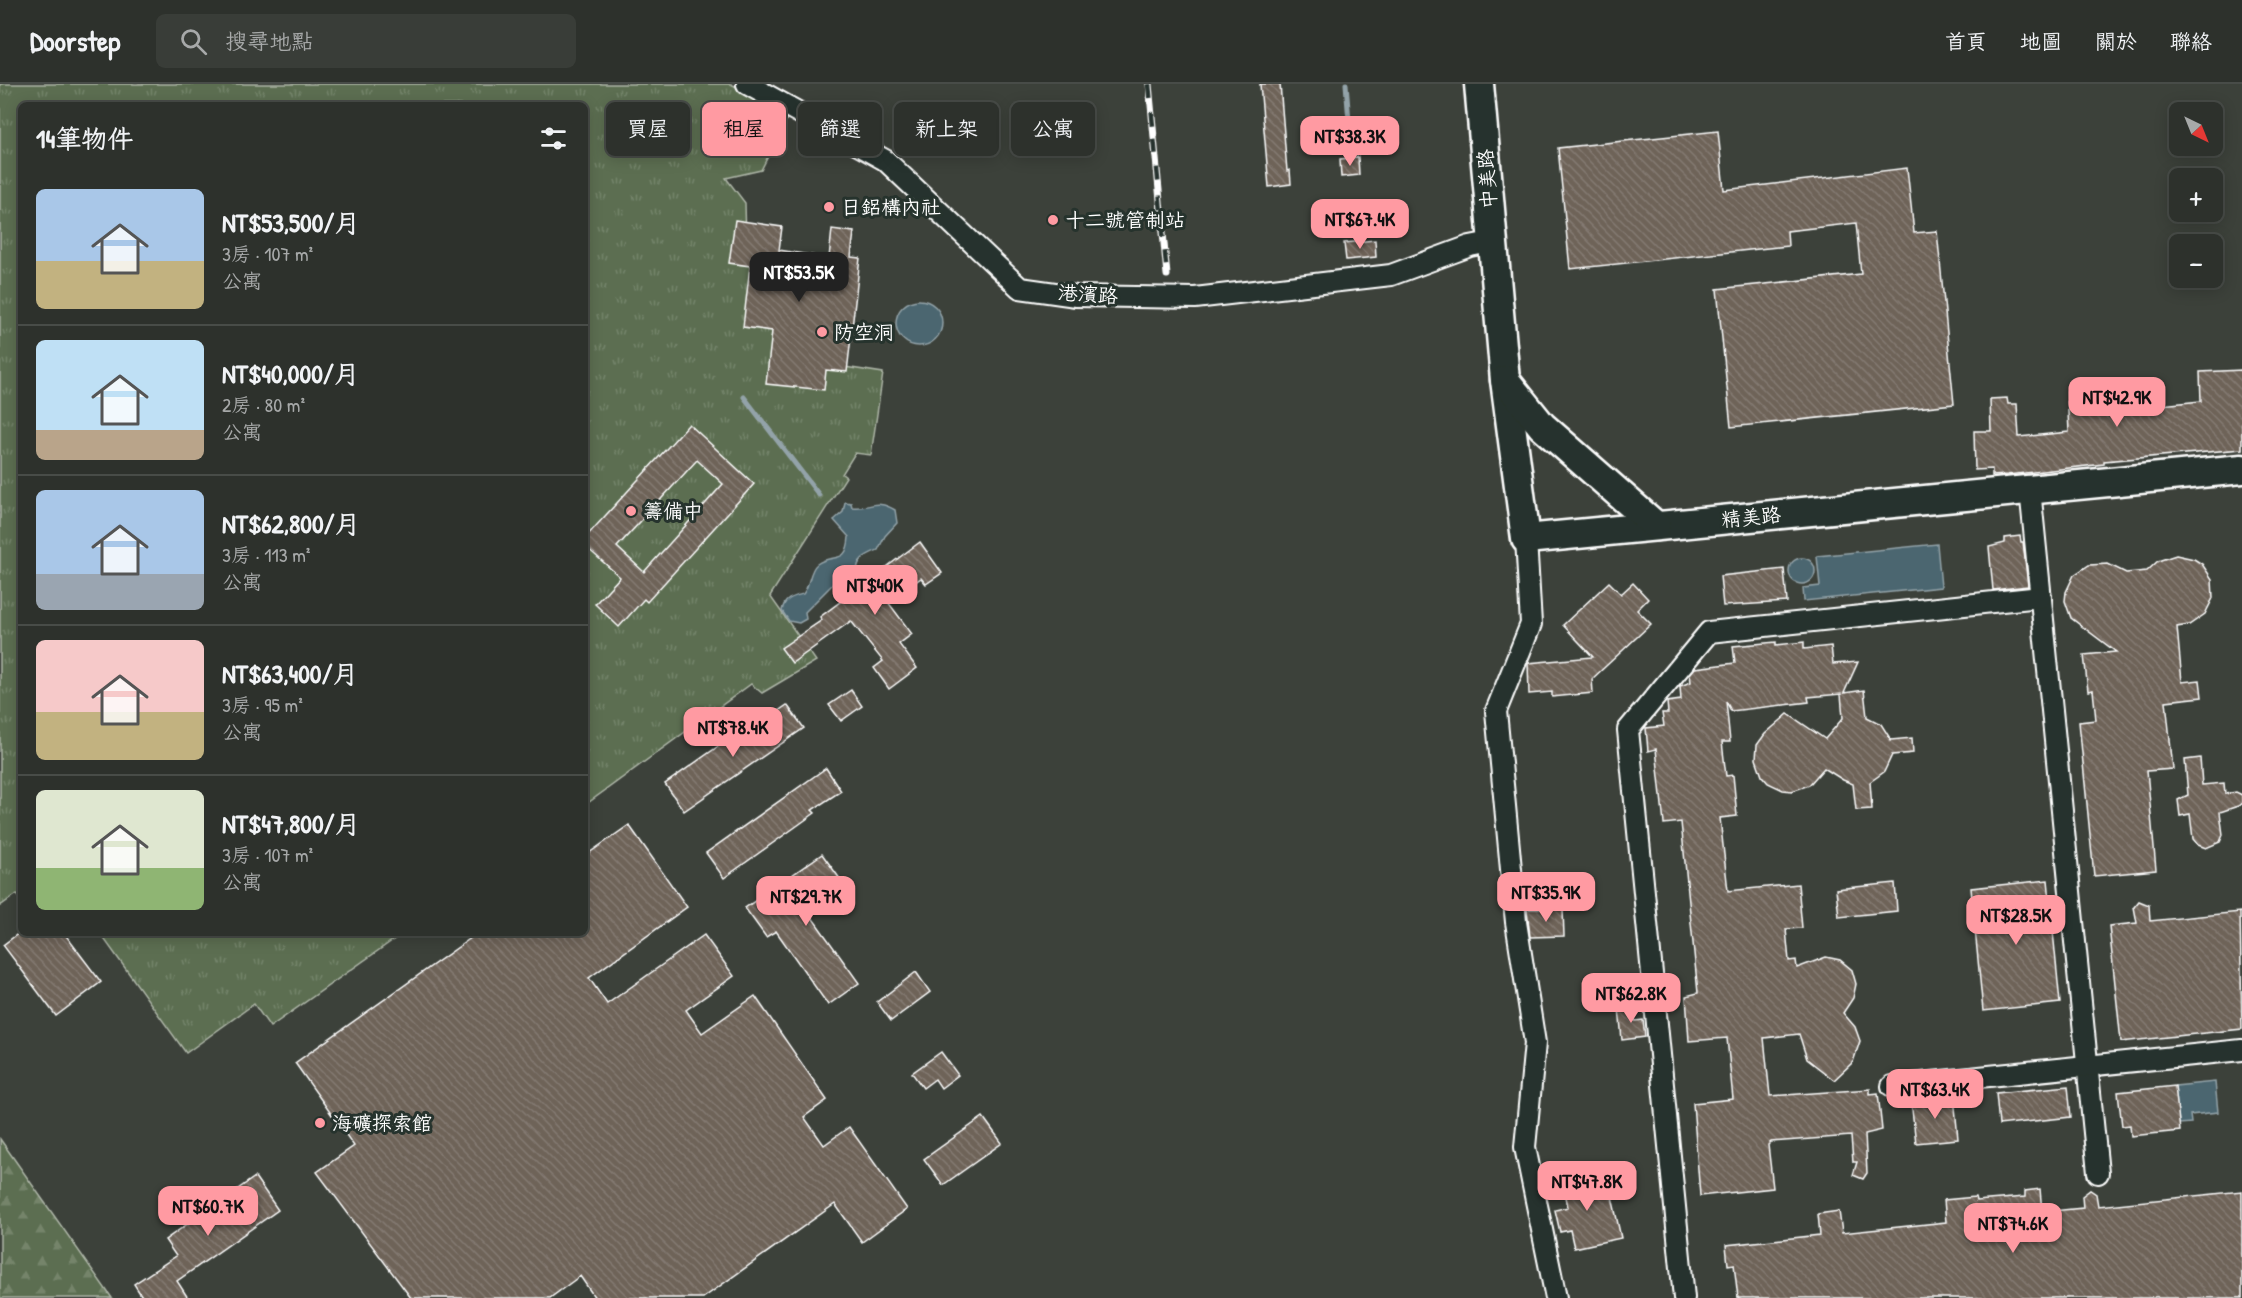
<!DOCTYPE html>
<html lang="zh-TW">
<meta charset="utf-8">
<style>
:root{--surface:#2d312c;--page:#393d38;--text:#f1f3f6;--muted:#a7a9a9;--line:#484c48;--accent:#ff9aa2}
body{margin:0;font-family:"Patrick Hand","LXGW WenKai TC",sans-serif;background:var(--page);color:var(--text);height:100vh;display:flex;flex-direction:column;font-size:22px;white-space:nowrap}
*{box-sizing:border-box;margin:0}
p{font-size:20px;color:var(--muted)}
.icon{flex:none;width:33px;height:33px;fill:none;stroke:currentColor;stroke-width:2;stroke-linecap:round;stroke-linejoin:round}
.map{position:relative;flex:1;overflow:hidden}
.drawer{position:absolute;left:18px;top:18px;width:570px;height:834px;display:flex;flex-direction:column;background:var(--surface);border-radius:9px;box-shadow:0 3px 15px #0003,0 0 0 2px var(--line)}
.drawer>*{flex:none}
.top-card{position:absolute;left:606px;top:18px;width:570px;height:54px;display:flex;gap:12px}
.needle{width:39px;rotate:137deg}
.buttons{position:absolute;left:2169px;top:18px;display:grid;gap:12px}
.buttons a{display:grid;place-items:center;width:54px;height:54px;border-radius:9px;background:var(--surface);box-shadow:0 3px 15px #0003,0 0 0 2px var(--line);font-size:30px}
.price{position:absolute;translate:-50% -51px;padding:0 14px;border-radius:12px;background:var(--accent);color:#111;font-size:20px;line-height:39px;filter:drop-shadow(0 2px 3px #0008)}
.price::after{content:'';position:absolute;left:50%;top:36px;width:18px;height:14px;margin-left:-9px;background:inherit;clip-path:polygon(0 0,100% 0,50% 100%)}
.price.selected{background:#222;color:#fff}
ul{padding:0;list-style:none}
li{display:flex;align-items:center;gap:18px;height:150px;padding:0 18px}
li+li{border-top:2px solid var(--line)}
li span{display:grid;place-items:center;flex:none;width:168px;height:120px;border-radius:9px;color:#555}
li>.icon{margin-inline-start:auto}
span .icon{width:72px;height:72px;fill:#fffc;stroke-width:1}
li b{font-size:26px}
h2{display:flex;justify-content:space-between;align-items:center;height:72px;padding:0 18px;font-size:26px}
.tag{padding:0 21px;border-radius:9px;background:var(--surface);box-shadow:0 3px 15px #0003,0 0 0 2px var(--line);font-size:21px;line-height:54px}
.tag.selected{background:var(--accent);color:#111}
header{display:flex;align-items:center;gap:36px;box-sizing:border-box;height:84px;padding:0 30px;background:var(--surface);border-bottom:2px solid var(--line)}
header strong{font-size:28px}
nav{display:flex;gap:33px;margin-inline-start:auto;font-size:21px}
.search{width:420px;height:54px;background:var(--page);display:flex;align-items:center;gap:15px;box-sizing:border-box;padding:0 21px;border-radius:9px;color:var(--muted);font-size:22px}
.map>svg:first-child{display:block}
</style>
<header>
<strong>Doorstep</strong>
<div class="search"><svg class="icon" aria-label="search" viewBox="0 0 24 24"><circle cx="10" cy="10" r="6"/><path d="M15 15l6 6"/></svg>搜尋地點</div>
<nav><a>首頁</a><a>地圖</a><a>關於</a><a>聯絡</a></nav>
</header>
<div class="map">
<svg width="2242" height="1214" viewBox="0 0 2242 1214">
<defs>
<pattern id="grass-tufts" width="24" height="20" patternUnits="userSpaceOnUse" patternTransform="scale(1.5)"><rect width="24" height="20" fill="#5c6e51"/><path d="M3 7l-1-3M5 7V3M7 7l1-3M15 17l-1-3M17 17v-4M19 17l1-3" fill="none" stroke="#74846b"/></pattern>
<pattern id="forest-firs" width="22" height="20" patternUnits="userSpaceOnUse" patternTransform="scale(1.5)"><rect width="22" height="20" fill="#5c6e51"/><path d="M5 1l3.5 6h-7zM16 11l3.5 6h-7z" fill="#74846b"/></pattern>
<pattern id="building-back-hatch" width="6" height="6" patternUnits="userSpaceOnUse" patternTransform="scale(1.5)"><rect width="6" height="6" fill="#6e6359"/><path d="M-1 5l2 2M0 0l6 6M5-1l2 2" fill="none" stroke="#847a72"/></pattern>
</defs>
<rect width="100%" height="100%" fill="#3c413a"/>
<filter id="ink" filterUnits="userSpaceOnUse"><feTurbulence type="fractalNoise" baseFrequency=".0167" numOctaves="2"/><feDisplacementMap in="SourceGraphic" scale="12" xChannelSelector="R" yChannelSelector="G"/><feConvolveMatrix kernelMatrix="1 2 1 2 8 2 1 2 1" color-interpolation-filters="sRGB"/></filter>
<g filter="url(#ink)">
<g fill="url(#grass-tufts)" stroke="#aeb6a8" stroke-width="1.5">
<polygon points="0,0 731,0 789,31 761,86 726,94 745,119 746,158 793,275 883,289 871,371 855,369 842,390 846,393 770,512 816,577 762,609 751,600 585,721 585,21 21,21 21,816 17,810 0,822"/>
<polygon points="100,849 403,849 270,943 254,920 186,969"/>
</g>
<polygon fill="url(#forest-firs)" stroke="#aeb6a8" stroke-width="1.5" points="0,1055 112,1214 0,1214"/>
<g fill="#4b6670" stroke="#93a3a9" stroke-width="1.5">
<circle cx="919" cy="239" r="23"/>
<path d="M845,418l6,1 1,4c19,2 24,-9 43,3l2,13 -12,13 -7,14c-12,5 -22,9 -21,24l-22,8 -30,30 1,7 -7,4 -10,-2 -7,-10c2,-12 10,-14 21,-17 7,-8 6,-24 14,-30 15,-12 30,3 32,-27l-15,-17 9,-8z"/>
<polygon points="1937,460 1941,503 1804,517 1803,504 1820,502 1817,472"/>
<circle cx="1802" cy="487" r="13"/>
<polygon points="2215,998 2218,1028 2190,1031 2191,1039 2179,1040 2175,1002"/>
</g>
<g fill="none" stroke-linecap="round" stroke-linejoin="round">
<g stroke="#93a3a9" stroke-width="5">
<polyline points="1346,0 1352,74"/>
<polyline points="744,313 819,411"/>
</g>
</g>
<g fill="url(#building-back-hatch)" stroke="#fff" stroke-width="1.5" fill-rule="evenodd">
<polygon points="1260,0 1280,0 1287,87 1290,86 1291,100 1269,103"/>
<polygon points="1718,47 1724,106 1907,84 1914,149 1937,147 1954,320 1731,343 1717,205 1861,190 1856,139 1787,147 1788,162 1570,185 1558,64"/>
<polygon points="1358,73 1359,91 1341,93 1340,75"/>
<polygon points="735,136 782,143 779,166 829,174 832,145 854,148 851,173 860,174 847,288 826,286 824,306 766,300 772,247 743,243 750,182 729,179"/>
<polygon points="1375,156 1376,173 1346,176 1344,159"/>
<polygon points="2242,286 2242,365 2104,377 2104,380 2007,391 1992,392 1992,385 1975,386 1974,347 1991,347 1990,315 2007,314 2008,320 2017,320 2019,353 2069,348 2067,307 2144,303 2145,310 2160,308 2161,321 2201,317 2200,288"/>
<path d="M689,340l65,60 -107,118 -3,-3 -25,28 -24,-23 25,-27 -35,-31v-8zM697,376l26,24 -79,88 -27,-25z"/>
<polygon points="2020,452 2021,458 2023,458 2028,502 1993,506 1989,463 2005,459 2005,454"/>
<polygon points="920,458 942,489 926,500 921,494 888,518 912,550 899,560 917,584 889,605 874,584 883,577 851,537 792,579 781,564 822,536 820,533"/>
<polygon points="2176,471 2194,475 2202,480 2212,495 2213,514 2205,530 2189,541 2177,543 2182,598 2200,596 2202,613 2166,617 2173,685 2147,687 2156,786 2094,792 2079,638 2096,636 2093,606 2088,607 2084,571 2116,568 2071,534 2065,517 2066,508 2074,491 2089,481 2108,480 2126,489 2147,487 2158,477"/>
<polygon points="1784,485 1787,518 1723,522 1720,492"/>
<polygon points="1609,498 1621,510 1633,499 1648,515 1637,526 1651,540 1592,595 1593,609 1552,613 1552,608 1529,610 1528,579 1593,573 1563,541"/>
<polygon points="1776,558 1776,561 1804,558 1804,565 1831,562 1833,580 1858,578 1844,609 1864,606 1867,633 1881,640 1891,656 1912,654 1913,669 1892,671 1884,688 1870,698 1872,725 1856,726 1853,700 1843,696 1824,684 1809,701 1792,707 1783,706 1768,699 1762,692 1756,675 1757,661 1765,650 1788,630 1825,655 1843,634 1841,610 1808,613 1809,618 1731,627 1726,617 1730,658 1722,658 1726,692 1733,691 1737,732 1720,734 1728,807 1798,800 1802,844 1786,845 1789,877 1796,876 1797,884 1826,873 1840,876 1852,886 1856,900 1853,914 1843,929 1855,943 1860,957 1853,978 1834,996 1807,975 1799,950 1764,954 1770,1012 1870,1005 1870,1010 1878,1009 1882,1046 1865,1050 1867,1089 1863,1095 1853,1091 1857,1078 1853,1078 1851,1052 1771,1058 1768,1061 1773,1104 1700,1112 1693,1019 1733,1015 1727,954 1689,957 1686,912 1698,909 1681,738 1664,740 1656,665 1648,667 1646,644 1664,642 1662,629 1668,629 1667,618 1681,616 1680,602 1691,598 1690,590 1695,584 1735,579 1733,562"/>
<polygon points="851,606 862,622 841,637 829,621"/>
<polygon points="787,621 804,644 684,727 665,700 751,639 754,644"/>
<polygon points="2200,674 2202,701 2224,699 2225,710 2236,708 2242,711 2242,719 2238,722 2220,728 2223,751 2220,758 2206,764 2198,761 2193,755 2190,730 2180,732 2178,716 2188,711 2185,676"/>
<polygon points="826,684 841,707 812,726 815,729 724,794 706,769"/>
<polygon points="629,741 687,823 589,894 607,920 704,851 734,892 686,926 702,949 755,912 827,1016 804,1033 824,1061 849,1043 907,1125 862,1158 835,1120 703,1214 595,1214 580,1192 550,1214 411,1214 317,1088 354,1062 295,979 478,849 585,849 585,772"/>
<polygon points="822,770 843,799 806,825 859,899 828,921 776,847 766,853 745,824"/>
<polygon points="2048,796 2060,919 1983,927 1971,804"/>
<polygon points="1895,799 1897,827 1839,833 1836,805"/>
<polygon points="2139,817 2149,821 2150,837 2240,828 2242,945 2121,958 2109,842 2137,839 2134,823"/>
<polygon points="1527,825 1563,825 1564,852 1530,853"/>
<polygon points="19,849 64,849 101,898 56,932 3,861"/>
<polygon points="916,888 930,908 891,937 877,918"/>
<polygon points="1634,922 1635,937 1643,936 1645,953 1622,956 1619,924"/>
<polygon points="941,968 958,991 941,1004 935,995 923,1004 912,989"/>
<polygon points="2068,1002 2071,1033 1999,1041 1996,1009"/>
<polygon points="2175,1002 2180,1047 2131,1052 2130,1041 2122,1042 2118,1008"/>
<polygon points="1954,1012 1958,1055 1916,1059 1911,1017"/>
<polygon points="983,1033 1002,1059 943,1101 924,1075"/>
<polygon points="1585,1082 1591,1112 1611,1108 1621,1154 1574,1164 1570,1146 1560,1148 1555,1126 1568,1123 1561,1087"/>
<polygon points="255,1093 278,1126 177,1197 188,1214 143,1214 134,1200 176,1172 165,1156 200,1131 192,1119 210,1107 218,1119"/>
<polygon points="2040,1105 2042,1128 2083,1124 2082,1112 2090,1106 2096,1110 2098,1122 2242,1107 2242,1214 1738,1214 1734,1180 1728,1181 1726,1161 1820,1151 1818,1130 1839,1127 1842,1149 1946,1138 1944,1116 1975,1113 1976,1117 2025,1113 2025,1107"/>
</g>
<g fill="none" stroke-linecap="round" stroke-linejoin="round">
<defs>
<g id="minor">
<polyline points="747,0 885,76 1020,204 1076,212 1195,214 1391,191 1470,162 1491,158"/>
<polyline points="2030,405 2098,1089"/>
<polyline points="1526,455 1531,540 1496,627 1516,838 1535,959 1525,1063 1556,1214"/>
<polyline points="1892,1002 2242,966"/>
<polyline points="1684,1214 1628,646 1709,548 2041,513"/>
</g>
<g id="secondary">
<polyline points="1479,0 1505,296 1526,455 2242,385"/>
<polyline points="1505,296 1542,342 1656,442"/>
</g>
</defs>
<use href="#minor" stroke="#fff" stroke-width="24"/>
<use href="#secondary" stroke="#fff" stroke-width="33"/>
<use href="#minor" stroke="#26332d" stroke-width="20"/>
<use href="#secondary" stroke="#26332d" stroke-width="28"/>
<defs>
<polyline id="rail" points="1149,0 1167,191"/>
</defs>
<use href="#rail" stroke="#fff" stroke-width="7"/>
<use href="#rail" stroke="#26332d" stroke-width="4.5" stroke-dasharray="14" stroke-linecap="butt"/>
</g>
</g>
<g fill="#ff9aa2" stroke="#26332d" stroke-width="2">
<circle cx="829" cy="123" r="6"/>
<circle cx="1053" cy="136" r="6"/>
<circle cx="822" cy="248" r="6"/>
<circle cx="631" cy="427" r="6"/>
<circle cx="320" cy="1039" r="6"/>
</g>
<g text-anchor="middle" stroke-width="6" stroke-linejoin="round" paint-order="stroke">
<g font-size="20" fill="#fff" stroke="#26332d">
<text transform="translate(1487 95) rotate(-94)" y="7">中美路</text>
<text transform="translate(1088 210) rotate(4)" y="7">港濱路</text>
<text transform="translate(1751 433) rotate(-6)" y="7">精美路</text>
</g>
<g font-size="20" fill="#fff" stroke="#26332d" text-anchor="start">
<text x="841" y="130">日鋁構內社</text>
<text x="1065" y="143">十二號管制站</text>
<text x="834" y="255">防空洞</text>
<text x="643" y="434">籌備中</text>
<text x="332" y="1046">海礦探索館</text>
</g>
</g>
</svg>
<div class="buttons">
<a><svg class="needle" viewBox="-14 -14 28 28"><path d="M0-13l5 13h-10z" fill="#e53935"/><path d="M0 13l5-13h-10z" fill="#a7a9a9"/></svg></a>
<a>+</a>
<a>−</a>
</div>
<b class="price" style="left:1350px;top:83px">NT$38.3K</b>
<b class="price" style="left:1360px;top:166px">NT$67.4K</b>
<b class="price selected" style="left:799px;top:219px">NT$53.5K</b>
<b class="price" style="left:2117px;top:344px">NT$42.9K</b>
<b class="price" style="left:875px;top:532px">NT$40K</b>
<b class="price" style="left:733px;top:674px">NT$78.4K</b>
<b class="price" style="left:1546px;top:839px">NT$35.9K</b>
<b class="price" style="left:806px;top:843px">NT$29.7K</b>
<b class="price" style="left:2016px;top:862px">NT$28.5K</b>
<b class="price" style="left:1631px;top:940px">NT$62.8K</b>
<b class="price" style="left:1935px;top:1036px">NT$63.4K</b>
<b class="price" style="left:1587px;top:1128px">NT$47.8K</b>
<b class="price" style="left:208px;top:1153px">NT$60.7K</b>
<b class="price" style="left:2013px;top:1170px">NT$74.6K</b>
<div class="top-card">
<a class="tag">買屋</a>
<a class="tag selected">租屋</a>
<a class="tag">篩選</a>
<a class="tag">新上架</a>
<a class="tag">公寓</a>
</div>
<section class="drawer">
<h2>14筆物件<svg class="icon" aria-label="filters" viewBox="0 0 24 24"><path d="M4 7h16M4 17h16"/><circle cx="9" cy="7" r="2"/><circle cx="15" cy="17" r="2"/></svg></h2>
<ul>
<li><span style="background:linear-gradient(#a9c7e8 60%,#c2b280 0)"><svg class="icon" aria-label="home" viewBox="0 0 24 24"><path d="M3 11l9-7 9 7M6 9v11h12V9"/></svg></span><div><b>NT$53,500/月</b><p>3房 · 107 m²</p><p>公寓</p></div></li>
<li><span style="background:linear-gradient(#bfe0f5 75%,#b9a48a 0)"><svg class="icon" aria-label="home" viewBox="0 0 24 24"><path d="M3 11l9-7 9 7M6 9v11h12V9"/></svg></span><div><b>NT$40,000/月</b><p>2房 · 80 m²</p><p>公寓</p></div></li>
<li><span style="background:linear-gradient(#a9c7e8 70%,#9aa5b1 0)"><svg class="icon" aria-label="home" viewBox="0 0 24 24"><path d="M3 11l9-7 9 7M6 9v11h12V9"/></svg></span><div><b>NT$62,800/月</b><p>3房 · 113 m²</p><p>公寓</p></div></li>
<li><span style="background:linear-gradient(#f6c9c9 60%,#c2b280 0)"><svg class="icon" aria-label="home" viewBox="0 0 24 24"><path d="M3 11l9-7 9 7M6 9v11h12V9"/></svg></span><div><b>NT$63,400/月</b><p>3房 · 95 m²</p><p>公寓</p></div></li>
<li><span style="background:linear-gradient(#dfe7d0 65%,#8fb573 0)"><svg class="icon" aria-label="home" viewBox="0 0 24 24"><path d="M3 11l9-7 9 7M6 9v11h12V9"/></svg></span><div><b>NT$47,800/月</b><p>3房 · 107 m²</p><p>公寓</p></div></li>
</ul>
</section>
</div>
